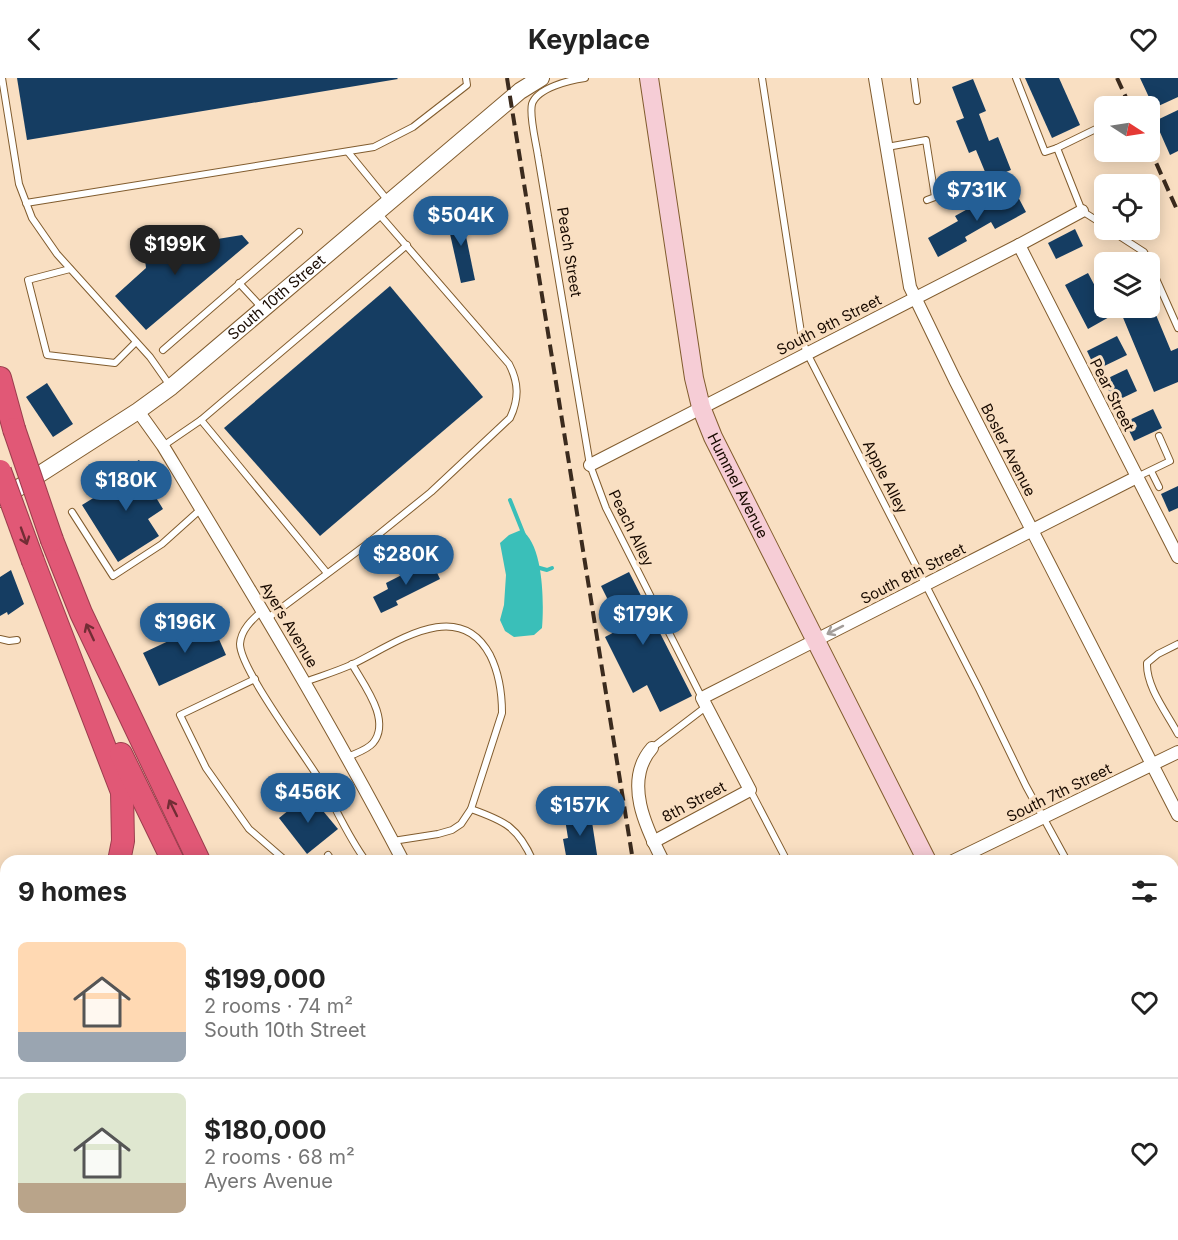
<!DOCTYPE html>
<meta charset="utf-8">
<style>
:root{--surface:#fff;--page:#f2f2f2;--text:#222;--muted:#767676;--line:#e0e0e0;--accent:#245f96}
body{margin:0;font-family:Inter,sans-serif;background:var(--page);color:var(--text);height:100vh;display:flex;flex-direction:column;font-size:22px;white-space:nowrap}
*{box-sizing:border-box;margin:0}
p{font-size:20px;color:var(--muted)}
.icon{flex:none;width:33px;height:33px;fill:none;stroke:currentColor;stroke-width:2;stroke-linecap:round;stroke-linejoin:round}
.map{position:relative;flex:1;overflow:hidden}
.sheet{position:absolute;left:0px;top:777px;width:1179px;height:386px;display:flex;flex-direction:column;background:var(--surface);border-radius:18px 18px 0 0;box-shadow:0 3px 15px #0003}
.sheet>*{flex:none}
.needle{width:39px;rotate:102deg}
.fabs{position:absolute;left:1094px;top:18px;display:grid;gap:12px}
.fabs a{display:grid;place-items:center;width:66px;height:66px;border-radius:9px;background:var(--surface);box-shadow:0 3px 15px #0003;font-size:30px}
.price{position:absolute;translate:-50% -51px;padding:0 14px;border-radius:21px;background:var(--accent);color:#fff;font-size:20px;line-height:39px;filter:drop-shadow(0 2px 3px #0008)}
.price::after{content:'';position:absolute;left:50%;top:36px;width:18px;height:14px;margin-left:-9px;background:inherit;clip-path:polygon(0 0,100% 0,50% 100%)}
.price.on{background:#222;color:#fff}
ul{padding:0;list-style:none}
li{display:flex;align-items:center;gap:18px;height:150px;padding:0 18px}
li+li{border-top:2px solid var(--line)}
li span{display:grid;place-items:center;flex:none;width:168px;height:120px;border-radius:9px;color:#555}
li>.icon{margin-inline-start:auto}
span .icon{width:72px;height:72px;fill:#fffc;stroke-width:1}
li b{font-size:26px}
h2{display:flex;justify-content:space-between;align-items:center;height:72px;padding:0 18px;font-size:26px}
header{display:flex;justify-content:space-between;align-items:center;height:78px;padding:0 18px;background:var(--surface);font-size:27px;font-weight:700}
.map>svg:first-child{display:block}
</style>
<header><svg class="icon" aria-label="back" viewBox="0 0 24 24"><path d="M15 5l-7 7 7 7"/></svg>Keyplace<svg class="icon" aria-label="heart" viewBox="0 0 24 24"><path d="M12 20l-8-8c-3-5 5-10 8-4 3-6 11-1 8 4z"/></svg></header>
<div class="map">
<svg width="1178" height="1162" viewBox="0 0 1178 1162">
<rect width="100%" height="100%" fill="#f9dfc2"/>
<path fill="#3abfb9" d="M521,452c23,14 23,74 21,98l-8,7 -20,2 -9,-6 -5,-11 4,-15 2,-30 -6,-32 9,-8z"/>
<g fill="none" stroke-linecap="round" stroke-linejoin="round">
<g stroke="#3abfb9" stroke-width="4">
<polyline points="510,422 524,457"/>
<polyline points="536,489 547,492 552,490"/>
</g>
</g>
<g fill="#153d62">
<polygon points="17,0 397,0 398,1 27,62"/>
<polygon points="1025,0 1059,0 1080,47 1052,60"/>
<polygon points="1140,0 1178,0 1178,19 1154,30"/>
<polygon points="973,1 986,33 979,36 989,63 998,59 1011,92 988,101 976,72 969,75 956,43 964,40 952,9"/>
<polygon points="1178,32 1178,73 1170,77 1155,43"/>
<polygon points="1015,113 1026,134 995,151 991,144 965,159 967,163 938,179 928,160 958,143 955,138 982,123 985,130"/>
<polygon points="461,134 475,202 461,205 446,138"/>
<polygon points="1075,151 1083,168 1056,181 1048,165"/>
<polygon points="242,157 249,165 146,252 115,218 146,190 144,173"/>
<polygon points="1088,195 1104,225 1104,230 1107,230 1111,238 1088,251 1065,207"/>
<polygon points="390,208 483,319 320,458 224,350"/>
<polygon points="1149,220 1171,273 1178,270 1178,304 1154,314 1119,230 1149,230"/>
<polygon points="1117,258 1127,277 1096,292 1087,273"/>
<polygon points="1127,291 1137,313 1114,324 1104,302"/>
<polygon points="47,305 73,346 53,359 26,319"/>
<polygon points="1153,331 1162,350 1134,363 1125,344"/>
<polygon points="139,382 152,401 150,402 156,411 152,413 163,431 148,441 159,458 118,484 82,427 121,403 117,396"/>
<polygon points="1178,408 1178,430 1169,434 1161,416"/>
<polygon points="431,482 440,501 396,523 398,527 381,535 373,519 388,511 386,505"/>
<polygon points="11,492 24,526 8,537 7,534 0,538 0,499"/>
<polygon points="629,494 692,618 660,634 647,607 633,615 605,559 622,550 601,508"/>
<polygon points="211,543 226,577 159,608 143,575"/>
<polygon points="309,716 338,751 307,776 279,740"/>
<polygon points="590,731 598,783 567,783 563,761 568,760 564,735"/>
<polygon points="643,1156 661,1156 662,1162 644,1162"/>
</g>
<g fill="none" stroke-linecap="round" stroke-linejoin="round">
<defs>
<g id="service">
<polyline points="2,0 19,106 32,140 57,176 150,279 171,309"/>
<path d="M585,0c-15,2 -48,10 -53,26 -3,12 4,38 6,52l52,309 16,43 96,190"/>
<polyline points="762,0 802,261 807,275 979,611 1026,708 1067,783"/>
<polyline points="914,0 917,23"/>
<polyline points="1016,0 1045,74 1057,70 1082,133 1104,147"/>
<polyline points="887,69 926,62 935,119 927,122"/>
<polyline points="1057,70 1102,48"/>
<polyline points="348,74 389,124"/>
<polyline points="26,125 374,69 413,49 467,7 466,0"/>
<polyline points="1110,152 1144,174 1149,184"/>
<polyline points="1149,185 1178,250"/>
<polyline points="70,191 28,202 47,277 115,285 136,264"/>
<polyline points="239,205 263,231"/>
<polyline points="163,272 299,154"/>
<polyline points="201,342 327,495"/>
<polyline points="163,368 201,342 407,167"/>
<polyline points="1151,393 1159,409"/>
<polyline points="1137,399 1170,383 1159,358"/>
<polyline points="72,434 113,498 162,466 201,431"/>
<path d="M263,532c-10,9 -22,19 -23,34 0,25 65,111 81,138 15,26 27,55 45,79"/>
<path d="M268,540l95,-71 68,-55 79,-74c9,-19 9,-35 -1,-54l-131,-151"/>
<polyline points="0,561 9,563 17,562"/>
<path d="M1178,566l-20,10 -11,9c-1,24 20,50 31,71"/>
<polyline points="255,601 180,637 206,690 249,751 286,783"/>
<path d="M305,604c16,-6 33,-11 48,-18 40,-19 105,-69 137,-9 9,18 12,38 12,58l-31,96 -10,15 -9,6 -14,4 -45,7"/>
<polyline points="652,670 707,628"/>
<path d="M348,679c8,-4 19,-7 25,-14 19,-23 -10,-59 -21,-79"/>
<polyline points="750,712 787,783"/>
<path d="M471,731c34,12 47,18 62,52"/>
<polyline points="328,777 332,783"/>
<polyline points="1173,997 1178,1007"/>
<polyline points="1173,1020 1178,1028"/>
<polyline points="1173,1041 1178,1038"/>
<polyline points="1173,1112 1178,1108"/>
<polyline points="1173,1132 1178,1131"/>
<polyline points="976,1156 979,1162"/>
</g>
<g id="minor">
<polyline points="875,0 910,209 955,302 1178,737"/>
<polyline points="1019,167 1178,479"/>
<path d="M138,333l25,35c83,137 166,273 240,415"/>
<polyline points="590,387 1019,167 1082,133"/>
<path d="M652,670c-29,33 -6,80 11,113"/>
<polyline points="653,764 750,712 702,620 1137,399"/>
<polyline points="953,783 1178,674"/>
<polyline points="1173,964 1178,961"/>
<polyline points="627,1156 628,1162"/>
<polyline points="846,1156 849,1162"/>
<polyline points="780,1162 791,1156"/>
</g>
<g id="tertiary">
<path id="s1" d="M1,421l137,-88 33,-24 349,-296 21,-13"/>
</g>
<g id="secondary">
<path id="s2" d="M649,0l45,300 7,29 12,30 214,424"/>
<polyline points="1116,1156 1118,1162"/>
</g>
<g id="motorway">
<polyline points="0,300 14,351"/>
<polyline points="52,462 81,535 199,783"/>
<polyline points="33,483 122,714 123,763 119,783"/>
<polyline points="121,676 173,783"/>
<polyline points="0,935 6,933"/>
<polyline points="0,964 6,962"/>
<polyline points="0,995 6,995"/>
<polyline points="0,1050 6,1051"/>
<polyline points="240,1156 247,1162"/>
<polyline points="341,1156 345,1162"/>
<polyline points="389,1156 392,1162"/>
<polyline points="566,1156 566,1162"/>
<polyline points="538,1162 540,1156"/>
</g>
</defs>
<use href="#service" stroke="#815c2e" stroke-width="8"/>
<use href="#minor" stroke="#815c2e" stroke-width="14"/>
<use href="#tertiary" stroke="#815c2e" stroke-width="18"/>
<use href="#secondary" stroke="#815c2e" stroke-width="20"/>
<use href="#motorway" stroke="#9b3d4d" stroke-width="24"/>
<use href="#service" stroke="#fff" stroke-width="6"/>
<use href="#minor" stroke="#fff" stroke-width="12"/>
<use href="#tertiary" stroke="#fff" stroke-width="16"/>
<use href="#secondary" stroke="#f6cdd6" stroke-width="18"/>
<use href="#motorway" stroke="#e15876" stroke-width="22"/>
<g stroke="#3b2b1e" stroke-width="4" stroke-dasharray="12 6" stroke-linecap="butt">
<polyline points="507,0 633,783"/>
<polyline points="1117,0 1130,28"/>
<polyline points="1149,69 1178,134"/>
<polyline points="693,1156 694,1162"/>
</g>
<defs>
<g id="motorway-bridge">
<polyline points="14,351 52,462"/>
<polyline points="0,393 33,483"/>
</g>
</defs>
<use href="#motorway-bridge" stroke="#9b3d4d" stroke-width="24" stroke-linecap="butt"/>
<use href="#motorway-bridge" stroke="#e15876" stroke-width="22"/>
</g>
<defs><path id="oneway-shaft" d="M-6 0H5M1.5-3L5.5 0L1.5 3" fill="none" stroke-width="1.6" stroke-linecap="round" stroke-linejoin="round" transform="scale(1.5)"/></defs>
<g stroke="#722d35">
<use href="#oneway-shaft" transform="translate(24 458) rotate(70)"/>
<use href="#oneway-shaft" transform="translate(90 554) rotate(-115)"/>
<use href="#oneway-shaft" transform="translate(173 730) rotate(-116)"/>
</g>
<use stroke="#a39d99" href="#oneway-shaft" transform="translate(835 552) rotate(153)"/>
<g text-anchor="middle" stroke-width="6" stroke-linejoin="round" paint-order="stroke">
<g font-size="15" fill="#180a00" stroke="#f9dfc2">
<text transform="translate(569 174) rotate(81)" y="5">Peach Street</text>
<text dy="5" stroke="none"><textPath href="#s1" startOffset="342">South 10th Street</textPath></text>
<text transform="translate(829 247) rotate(-27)" y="5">South 9th Street</text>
<text transform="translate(1112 317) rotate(63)" y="5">Pear Street</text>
<text transform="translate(1008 372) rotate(63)" y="5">Bosler Avenue</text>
<text transform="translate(885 399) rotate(63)" y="5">Apple Alley</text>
<text dy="5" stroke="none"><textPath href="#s2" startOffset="420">Hummel Avenue</textPath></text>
<text transform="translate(631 450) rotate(64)" y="5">Peach Alley</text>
<text transform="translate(913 496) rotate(-27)" y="5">South 8th Street</text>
<text transform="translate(289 547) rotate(59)" y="5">Ayers Avenue</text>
<text transform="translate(1059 715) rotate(-26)" y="5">South 7th Street</text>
<text transform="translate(694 724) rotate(-28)" y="5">8th Street</text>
</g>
</g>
</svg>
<div class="fabs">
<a><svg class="needle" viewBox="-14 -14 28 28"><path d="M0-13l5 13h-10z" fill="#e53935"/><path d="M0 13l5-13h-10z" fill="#767676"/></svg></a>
<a><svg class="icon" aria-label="locate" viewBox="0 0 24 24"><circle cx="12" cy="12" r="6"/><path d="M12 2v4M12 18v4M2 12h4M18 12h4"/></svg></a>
<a><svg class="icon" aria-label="layers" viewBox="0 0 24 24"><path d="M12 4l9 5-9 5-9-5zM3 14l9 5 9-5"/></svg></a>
</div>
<b class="price" style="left:977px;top:144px">$731K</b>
<b class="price" style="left:461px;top:169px">$504K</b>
<b class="price on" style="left:175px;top:198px">$199K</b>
<b class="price" style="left:126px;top:434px">$180K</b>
<b class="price" style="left:406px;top:508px">$280K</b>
<b class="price" style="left:643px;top:568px">$179K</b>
<b class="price" style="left:185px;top:576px">$196K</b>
<b class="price" style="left:308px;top:746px">$456K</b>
<b class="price" style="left:580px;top:759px">$157K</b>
<section class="sheet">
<h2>9 homes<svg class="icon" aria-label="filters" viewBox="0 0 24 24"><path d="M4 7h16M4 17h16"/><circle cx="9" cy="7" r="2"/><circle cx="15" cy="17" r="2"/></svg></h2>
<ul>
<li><span style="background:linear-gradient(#ffd9b3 75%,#9aa5b1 0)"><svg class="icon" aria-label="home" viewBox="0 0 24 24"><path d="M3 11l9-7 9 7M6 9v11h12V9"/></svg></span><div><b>$199,000</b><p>2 rooms · 74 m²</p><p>South 10th Street</p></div><svg class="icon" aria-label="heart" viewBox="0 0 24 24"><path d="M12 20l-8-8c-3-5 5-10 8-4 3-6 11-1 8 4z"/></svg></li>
<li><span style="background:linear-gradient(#dfe7d0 75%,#b9a48a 0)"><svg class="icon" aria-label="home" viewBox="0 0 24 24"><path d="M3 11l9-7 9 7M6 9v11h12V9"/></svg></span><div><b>$180,000</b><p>2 rooms · 68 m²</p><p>Ayers Avenue</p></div><svg class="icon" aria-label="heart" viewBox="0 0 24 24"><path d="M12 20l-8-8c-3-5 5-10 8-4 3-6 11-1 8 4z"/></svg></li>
</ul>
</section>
</div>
